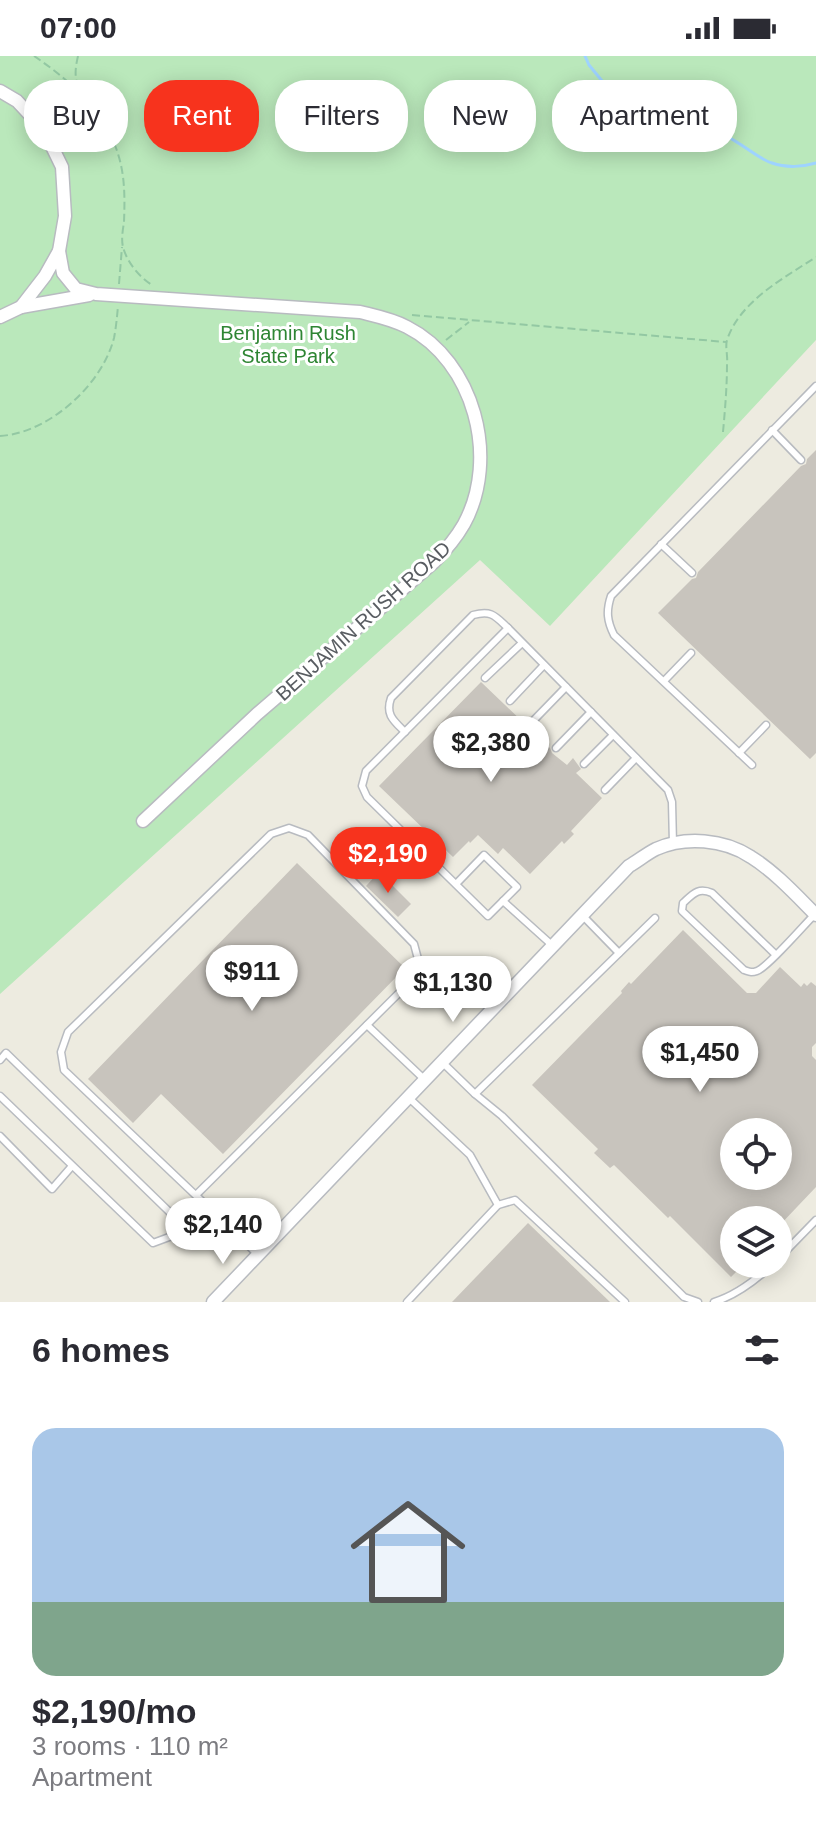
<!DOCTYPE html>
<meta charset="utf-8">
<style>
:root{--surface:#fff;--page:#f7f7f7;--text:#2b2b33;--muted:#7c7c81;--accent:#f7331d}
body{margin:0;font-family:Arial,sans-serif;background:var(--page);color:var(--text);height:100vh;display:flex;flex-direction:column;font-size:30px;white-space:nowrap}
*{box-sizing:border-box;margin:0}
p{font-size:26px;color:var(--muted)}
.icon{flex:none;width:44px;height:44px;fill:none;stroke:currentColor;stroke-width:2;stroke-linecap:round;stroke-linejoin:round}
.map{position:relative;height:1246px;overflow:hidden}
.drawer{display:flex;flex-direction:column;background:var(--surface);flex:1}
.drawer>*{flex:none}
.banner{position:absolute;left:24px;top:24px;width:768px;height:72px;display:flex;gap:16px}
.fabs{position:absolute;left:720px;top:1062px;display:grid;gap:16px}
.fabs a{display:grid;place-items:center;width:72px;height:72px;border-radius:50%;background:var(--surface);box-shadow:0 4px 20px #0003;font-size:40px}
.price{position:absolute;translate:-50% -68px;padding:0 18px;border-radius:28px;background:#fff;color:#222;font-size:26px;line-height:52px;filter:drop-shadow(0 2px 4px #0008)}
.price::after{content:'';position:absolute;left:50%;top:48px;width:24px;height:18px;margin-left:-12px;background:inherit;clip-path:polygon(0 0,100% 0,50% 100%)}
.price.on{background:var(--accent);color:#fff}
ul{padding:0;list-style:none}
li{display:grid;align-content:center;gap:16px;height:424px;padding:0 32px}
li span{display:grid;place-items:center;height:248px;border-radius:24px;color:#555}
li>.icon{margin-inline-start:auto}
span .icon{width:144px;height:144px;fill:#fffc;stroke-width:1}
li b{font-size:34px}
h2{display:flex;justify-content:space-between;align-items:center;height:96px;padding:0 32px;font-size:34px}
.chip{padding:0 28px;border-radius:32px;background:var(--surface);box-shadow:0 4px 20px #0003;font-size:28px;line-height:72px}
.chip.on{background:var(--accent);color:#fff}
.status{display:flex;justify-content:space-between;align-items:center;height:56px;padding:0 40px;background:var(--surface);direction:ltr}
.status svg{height:22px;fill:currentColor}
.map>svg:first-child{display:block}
</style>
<div class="status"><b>07:00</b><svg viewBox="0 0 49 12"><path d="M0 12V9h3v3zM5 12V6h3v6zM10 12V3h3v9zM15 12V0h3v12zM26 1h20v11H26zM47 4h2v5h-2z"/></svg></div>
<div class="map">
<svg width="816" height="1246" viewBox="0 0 816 1246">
<rect width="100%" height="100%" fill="#edebe0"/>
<polygon fill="#bae8bb" points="0,0 816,0 816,284 550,570 480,504 0,938"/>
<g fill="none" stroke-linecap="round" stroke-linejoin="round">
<path stroke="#9ed3ff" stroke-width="3" d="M585,0l4,9 55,67 21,14 20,2c4,-4 9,-12 13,-14 25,-12 53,23 74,29 14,5 31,4 44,0"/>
</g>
<g fill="#c8c4bd" fill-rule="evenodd">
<polygon points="816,394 816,697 810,703 658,557 692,523 696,522 698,516 801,410 806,408 807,403"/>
<polygon points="481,626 550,692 552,697 567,709 573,702 581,713 576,717 602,742 571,775 574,778 564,788 562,785 530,818 503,792 498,798 478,779 470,787 469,785 453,801 379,730"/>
<polygon points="297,807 405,912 223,1098 161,1038 133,1067 88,1023"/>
<polygon points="379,816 411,848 398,861 366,830"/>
<path d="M683,874l64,63h9l24,-26 21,20 3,-4 3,3 4,-4 5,4v57l-4,4v9l4,4v127l-38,40v-7h-44v44l6,4 -9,9 -61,-61 -2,2 -54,-53 -4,3 -16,-15 4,-4 -66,-64 90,-92 -1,-2 8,-9 2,2zM734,1076h44v44h-44z"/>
<polygon points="528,1167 610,1246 452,1246"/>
</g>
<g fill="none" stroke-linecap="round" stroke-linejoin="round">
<defs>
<g id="lane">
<polyline points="772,374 801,404"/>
<polyline points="661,488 692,517"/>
<polyline points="485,622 522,587"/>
<polyline points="664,625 691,597"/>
<polyline points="510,645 544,609"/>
<polyline points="532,666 566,631"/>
<path d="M405,676c-11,-11 -20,-17 -14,-34l82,-83c19,-5 22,1 35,13"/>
<polyline points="556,692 591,656"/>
<polyline points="739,697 766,669"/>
<polyline points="584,708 613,679"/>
<path d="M752,709l-138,-130c-7,-14 -8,-24 -3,-39l205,-210"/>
<polyline points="605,734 636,702"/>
<polyline points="456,828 484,799 517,831 503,845"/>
<polyline points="582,859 619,897"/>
<polyline points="553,890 503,845 488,860 367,741 362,730 366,715 508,572 668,734 672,746 673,788"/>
<path d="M776,899l-64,-62c-14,-6 -19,1 -29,10l-1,8 62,59c6,2 7,3 13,1 10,-3 48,-47 58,-57"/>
<polyline points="367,969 425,1024"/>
<polyline points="0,1004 6,997 188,1174"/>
<polyline points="442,1006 475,1038 502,1060 684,1241 698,1246"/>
<polyline points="475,1038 655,862"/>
<polyline points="0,1040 153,1187 188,1174 226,1168"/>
<polyline points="409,1042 470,1099 498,1149"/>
<polyline points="0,1080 52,1133 72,1110"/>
<polyline points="196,1139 412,924 418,903 414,888 308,779 289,772 271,778 68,976 61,996 64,1014 248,1189 258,1199"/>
<polyline points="778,1203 816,1164"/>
<polyline points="407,1246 498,1149 515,1144 625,1246"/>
<path d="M714,1246c23,-7 42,-22 59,-38"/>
</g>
<g id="street">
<polyline points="0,35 17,45 44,74 62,111 65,160 59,195 45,220 21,251 0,261"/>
<path d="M59,195l4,22 13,16 20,5 264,18c16,4 32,7 47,15 67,34 93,131 57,197 -8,14 -18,26 -30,38l-177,152 -114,107"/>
<polyline points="21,251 89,239"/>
<path d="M213,1246l416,-436c9,-5 17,-12 27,-17 29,-13 68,-10 95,8 24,15 45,38 65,58"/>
</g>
</defs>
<use href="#lane" stroke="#b8bbc0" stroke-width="9"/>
<use href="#street" stroke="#b8bbc0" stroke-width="15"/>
<g stroke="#93c8a3" stroke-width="2" stroke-dasharray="8 4" stroke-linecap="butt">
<path d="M34,0c34,23 67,52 82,92 9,24 9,48 8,74 -1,7 -3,17 -1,25 4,15 16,30 29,38"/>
<path d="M78,0c-3,13 -4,23 2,35"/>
<polyline points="119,228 122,191"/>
<polyline points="412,259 726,286"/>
<polyline points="446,284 469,266"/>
<path d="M723,376c2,-22 4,-45 4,-68 1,-8 -2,-17 0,-24 13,-39 57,-62 89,-83"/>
<path d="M0,380c49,-3 102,-51 114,-98 2,-10 3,-21 4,-32"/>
</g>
<use href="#lane" stroke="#fff" stroke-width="6"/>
<use href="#street" stroke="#fff" stroke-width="12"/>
</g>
<g text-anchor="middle" stroke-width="6" stroke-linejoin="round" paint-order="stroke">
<g font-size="20" fill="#2e8533" stroke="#fff">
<text x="288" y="284">Benjamin Rush<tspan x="288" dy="23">State Park</tspan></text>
</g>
<g font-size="20" fill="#595d62" stroke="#fff">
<text transform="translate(363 565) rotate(-42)" y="7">BENJAMIN RUSH ROAD</text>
</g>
</g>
</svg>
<div class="fabs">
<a><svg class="icon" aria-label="locate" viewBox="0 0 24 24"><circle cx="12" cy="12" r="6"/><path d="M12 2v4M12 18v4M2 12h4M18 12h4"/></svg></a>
<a><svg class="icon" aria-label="layers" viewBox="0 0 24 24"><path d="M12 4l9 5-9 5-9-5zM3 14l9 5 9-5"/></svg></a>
</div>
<b class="price" style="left:491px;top:728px">$2,380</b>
<b class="price on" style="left:388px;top:839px">$2,190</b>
<b class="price" style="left:252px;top:957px">$911</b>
<b class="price" style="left:453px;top:968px">$1,130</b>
<b class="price" style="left:700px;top:1038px">$1,450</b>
<b class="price" style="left:223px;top:1210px">$2,140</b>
<div class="banner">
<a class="chip">Buy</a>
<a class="chip on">Rent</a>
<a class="chip">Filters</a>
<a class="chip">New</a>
<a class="chip">Apartment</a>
</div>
</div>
<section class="drawer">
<h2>6 homes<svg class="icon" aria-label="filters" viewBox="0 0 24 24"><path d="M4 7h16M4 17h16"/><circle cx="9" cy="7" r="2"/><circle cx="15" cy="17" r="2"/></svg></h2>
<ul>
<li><span style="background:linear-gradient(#a9c7e8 70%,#7fa58c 0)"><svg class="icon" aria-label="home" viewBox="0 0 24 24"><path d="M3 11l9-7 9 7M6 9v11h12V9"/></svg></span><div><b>$2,190/mo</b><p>3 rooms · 110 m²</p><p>Apartment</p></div></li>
</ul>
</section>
